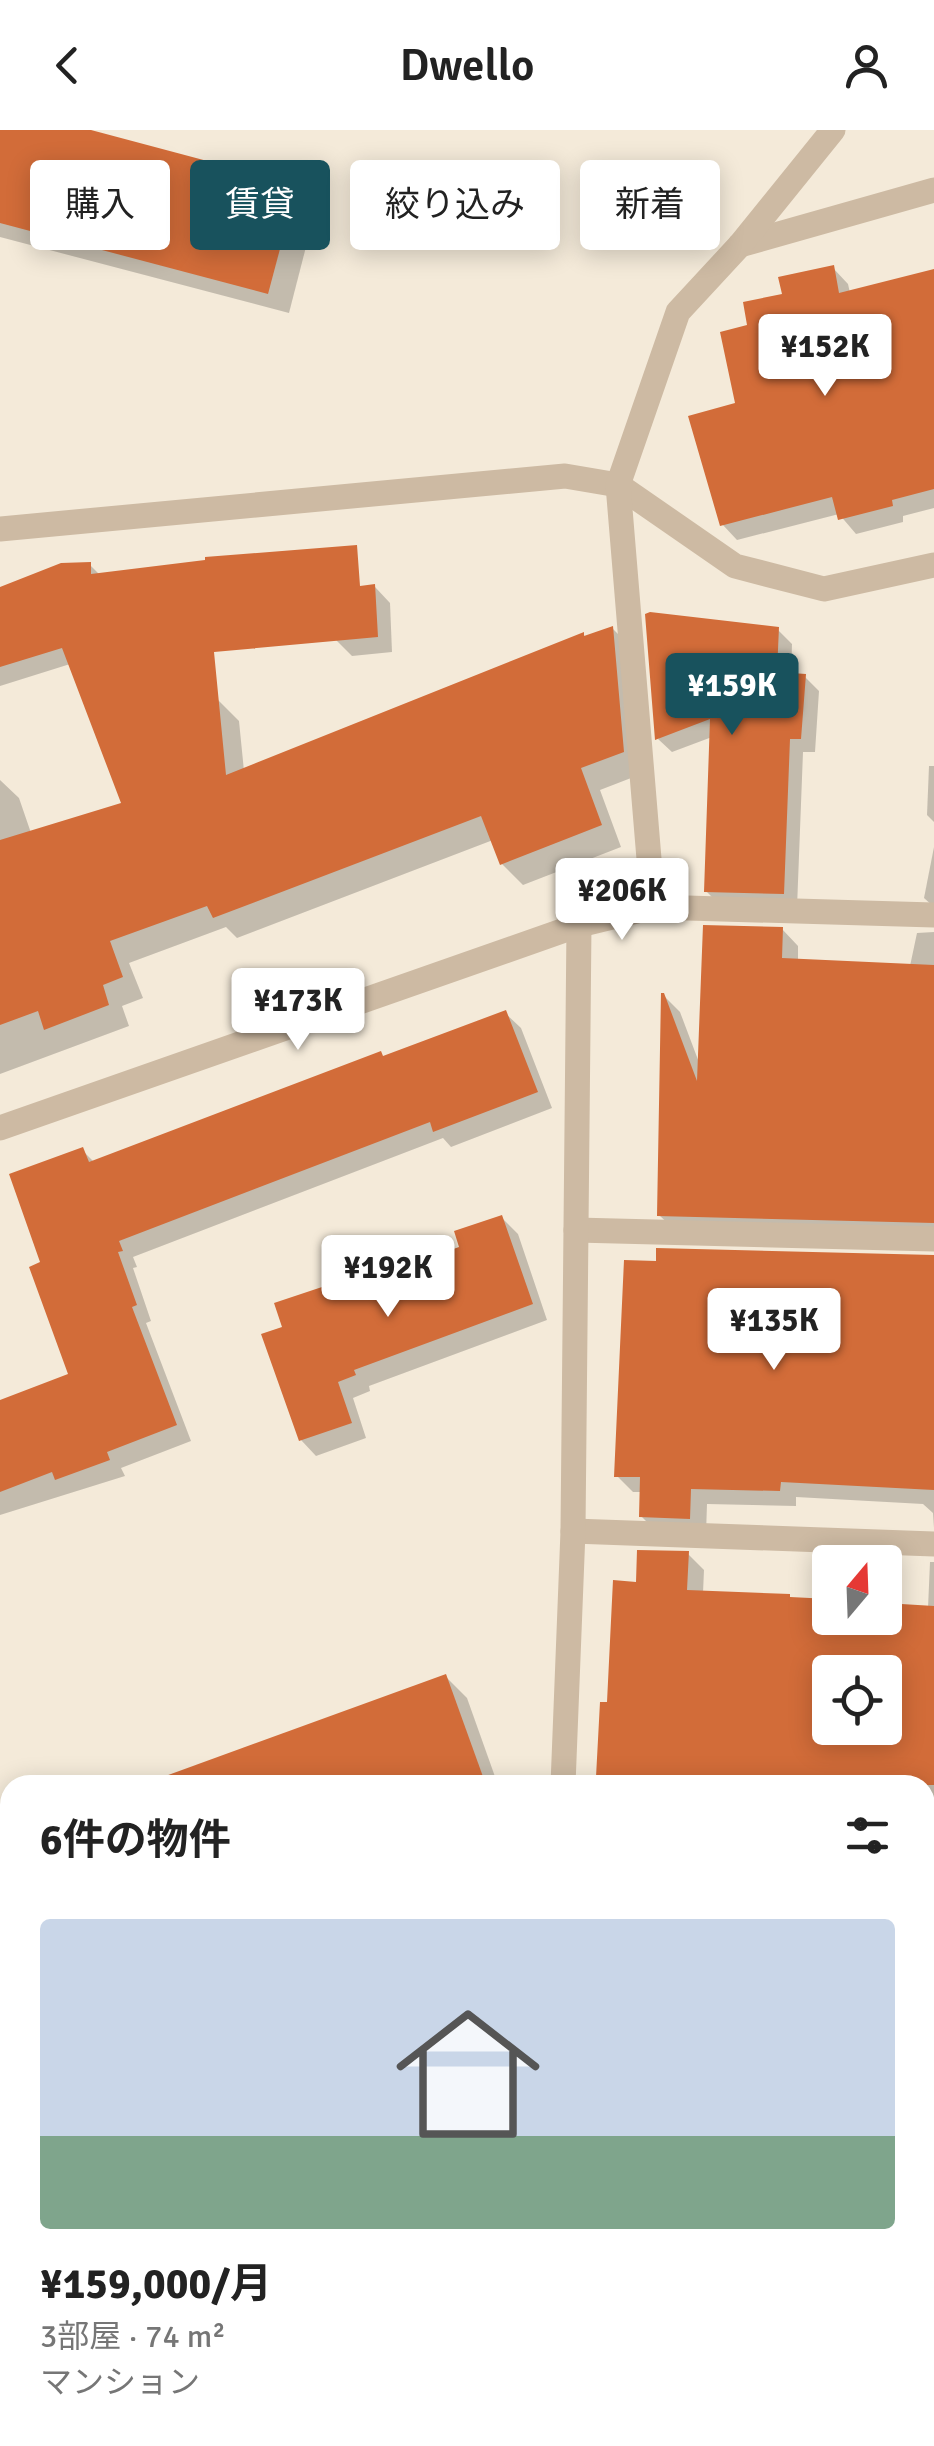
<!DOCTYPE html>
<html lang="ja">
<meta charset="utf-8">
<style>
:root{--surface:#fff;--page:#f2f2f2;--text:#222;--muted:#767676;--accent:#18525d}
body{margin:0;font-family:Signika,"Noto Sans JP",sans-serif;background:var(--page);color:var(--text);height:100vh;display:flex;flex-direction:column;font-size:38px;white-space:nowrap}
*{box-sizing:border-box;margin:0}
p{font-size:32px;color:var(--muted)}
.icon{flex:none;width:55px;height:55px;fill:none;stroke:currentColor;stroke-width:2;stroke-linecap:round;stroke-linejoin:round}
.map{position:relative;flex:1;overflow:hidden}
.drawer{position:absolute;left:0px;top:1645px;width:935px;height:672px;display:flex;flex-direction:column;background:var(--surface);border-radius:30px 30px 0 0;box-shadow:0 5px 25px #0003}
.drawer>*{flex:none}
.banner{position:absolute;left:30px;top:30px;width:875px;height:90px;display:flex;gap:20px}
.needle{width:65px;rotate:19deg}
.buttons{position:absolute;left:812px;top:1415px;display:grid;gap:20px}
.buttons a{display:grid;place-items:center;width:90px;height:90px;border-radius:10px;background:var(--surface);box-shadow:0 5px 25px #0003;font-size:50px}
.price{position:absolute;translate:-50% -85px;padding:0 22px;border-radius:10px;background:#fff;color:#222;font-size:32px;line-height:65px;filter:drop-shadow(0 2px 5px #0008)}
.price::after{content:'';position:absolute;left:50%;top:60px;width:30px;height:22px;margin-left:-15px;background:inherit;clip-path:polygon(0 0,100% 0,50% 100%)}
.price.active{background:var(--accent);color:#fff}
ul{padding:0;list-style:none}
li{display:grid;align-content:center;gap:20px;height:530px;padding:0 40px}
li span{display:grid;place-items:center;height:310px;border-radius:10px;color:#555}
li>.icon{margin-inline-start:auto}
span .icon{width:180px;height:180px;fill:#fffc;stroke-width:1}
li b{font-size:42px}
h2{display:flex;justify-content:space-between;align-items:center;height:120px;padding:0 40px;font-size:42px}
.tag{padding:0 35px;border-radius:10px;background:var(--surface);box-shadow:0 5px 25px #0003;font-size:35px;line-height:90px}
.tag.active{background:var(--accent);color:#fff}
header{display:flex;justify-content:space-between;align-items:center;height:130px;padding:0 40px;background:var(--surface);font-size:45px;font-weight:600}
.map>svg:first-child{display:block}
</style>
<header><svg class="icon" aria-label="back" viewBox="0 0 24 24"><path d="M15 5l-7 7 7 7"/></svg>Dwello<svg class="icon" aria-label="person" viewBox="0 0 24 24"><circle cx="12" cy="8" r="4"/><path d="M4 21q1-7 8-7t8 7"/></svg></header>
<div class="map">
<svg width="934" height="2316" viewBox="0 0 934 2316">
<rect width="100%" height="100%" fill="#f4ead9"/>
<g fill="#0003" fill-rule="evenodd">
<polygon points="0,0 82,0 295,57 316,78 289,183 0,107"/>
<polygon points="833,138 848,154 850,163 934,142 934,378 903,386 903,392 856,404 839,384 737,410 722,394 750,197 785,166"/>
<polygon points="90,435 100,445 297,463 0,556 0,460"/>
<polygon points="375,457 390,473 392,522 352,526 336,510"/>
<polygon points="613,499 634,520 644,643 600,660 621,717 523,755 502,734 493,710 237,808 226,797 129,833 143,868 122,876 129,896 0,944 0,650 19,668 31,703 125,674 218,570 239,591 244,641 584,505 586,508"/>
<polygon points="778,500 792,514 791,546 805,547 819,561 815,622 803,622 797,778 720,775 706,761 712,607 672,622 658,609"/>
<polygon points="929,636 934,636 934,692 927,685"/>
<polygon points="934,717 934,777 924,768"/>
<polygon points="782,799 798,816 798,831 910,836 917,803 934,802 934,1108 676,1101 659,1085 663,865 680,882 700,935"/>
<polygon points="505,883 521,898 552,978 451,1017 443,1008 133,1127 137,1137 133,1138 151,1191 146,1193 191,1311 121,1338 125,1346 0,1385 0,1273 72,1245 44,1133 82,1020 95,1033"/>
<polygon points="502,1088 518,1104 547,1190 369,1256 370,1261 353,1268 366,1308 316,1326 301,1310 285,1199 324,1159 330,1165 462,1118"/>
<polygon points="934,1128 934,1398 933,1383 923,1374 796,1367 796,1376 707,1374 706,1404 658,1403 641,1386 642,1362 633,1362 617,1346"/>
<path d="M688,1424l16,16 -1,23 127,9v16h55v-13l43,3 2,-46h4v302l-9,13v-92h-327l4,-80h7l29,-121zM830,1542h55v56h-55z"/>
<polygon points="446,1547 467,1568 498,1655 151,1655"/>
<polygon points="10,1707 10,1793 0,1797 0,1710"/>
<polygon points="934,1749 934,1897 925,1897 925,1751"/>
<polygon points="10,1915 10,1970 0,1945 0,1919"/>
<polygon points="925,2069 934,2070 934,2285 930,2285 929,2298 925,2298"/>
</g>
<g fill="#d26c39" fill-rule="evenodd">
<polygon points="0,0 91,0 297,55 268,164 0,93"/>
<polygon points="834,135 839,163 934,139 934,359 892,370 893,376 838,390 832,367 720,396 688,286 735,273 720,202 747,195 743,172 782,164 778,147"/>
<polygon points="357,415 360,456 375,454 378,507 214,522 226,645 584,502 584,506 613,496 624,622 581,638 602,695 500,735 481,686 213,788 207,776 110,811 123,847 103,855 109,875 44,900 38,881 0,895 0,710 121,673 62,518 0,537 0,457 61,433 91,432 91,444 205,430 205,427"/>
<polygon points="650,482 779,497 777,542 806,544 801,609 790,609 784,764 704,762 710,589 655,610 645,484"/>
<polygon points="703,795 783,797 782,828 934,835 934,1093 657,1086 661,863 664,863 697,951"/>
<polygon points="506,880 538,962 433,1002 430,992 119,1111 123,1121 118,1122 137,1175 132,1177 177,1295 107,1322 110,1330 55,1350 52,1342 0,1362 0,1270 68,1244 29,1137 40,1132 9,1044 83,1017 89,1032 381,921 383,926"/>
<polygon points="502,1085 533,1174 354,1240 356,1245 338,1252 352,1293 299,1311 261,1204 282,1197 274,1173 325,1156 327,1164 459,1117 454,1101"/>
<polygon points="656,1118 934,1125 934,1360 781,1352 780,1361 691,1359 690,1389 639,1387 640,1347 614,1347 624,1130 656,1131"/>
<path d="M637,1420l52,1 -2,39 103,4v3l40,2v19h55v-15l49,3v179h-241v-3l-97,-5 4,-75h7l6,-122 23,2zM830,1542h55v56h-55z"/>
<polygon points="446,1544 486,1655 161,1655 160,1648"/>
</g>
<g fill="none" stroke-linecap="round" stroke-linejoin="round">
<g stroke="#cdbaa3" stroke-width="25">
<polyline points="740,115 934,60"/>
<polyline points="0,399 565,346 618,355 735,436 824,459 934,435"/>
<polyline points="653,777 618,355 678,182 740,115 833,0"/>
<polyline points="0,998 579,795 653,777 934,785"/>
<polyline points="576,1100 934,1109"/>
<polyline points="573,1401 934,1414"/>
<polyline points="563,1655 573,1401 579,795"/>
<polyline points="925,1732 934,1732"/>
<polyline points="925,2036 934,2037"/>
<polyline points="0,2102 10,2098"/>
<polyline points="0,2310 7,2316"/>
</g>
</g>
</svg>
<div class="buttons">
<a><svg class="needle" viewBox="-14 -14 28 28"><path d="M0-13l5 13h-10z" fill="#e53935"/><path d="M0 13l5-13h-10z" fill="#767676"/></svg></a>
<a><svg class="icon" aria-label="locate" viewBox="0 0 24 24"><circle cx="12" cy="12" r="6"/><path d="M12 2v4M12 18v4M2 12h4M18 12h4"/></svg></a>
</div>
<b class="price" style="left:825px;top:269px">¥152K</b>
<b class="price active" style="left:732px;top:608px">¥159K</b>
<b class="price" style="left:622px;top:813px">¥206K</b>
<b class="price" style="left:298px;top:923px">¥173K</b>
<b class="price" style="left:388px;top:1190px">¥192K</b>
<b class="price" style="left:774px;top:1243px">¥135K</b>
<div class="banner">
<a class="tag">購入</a>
<a class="tag active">賃貸</a>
<a class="tag">絞り込み</a>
<a class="tag">新着</a>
</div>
<section class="drawer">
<h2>6件の物件<svg class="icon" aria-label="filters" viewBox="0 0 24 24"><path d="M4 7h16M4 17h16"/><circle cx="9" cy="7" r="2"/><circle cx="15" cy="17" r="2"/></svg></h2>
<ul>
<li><span style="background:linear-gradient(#c9d6e8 70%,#7fa58c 0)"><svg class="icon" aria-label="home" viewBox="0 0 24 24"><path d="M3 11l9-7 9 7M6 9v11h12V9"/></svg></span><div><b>¥159,000/月</b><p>3部屋 · 74 m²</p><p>マンション</p></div></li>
</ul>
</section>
</div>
